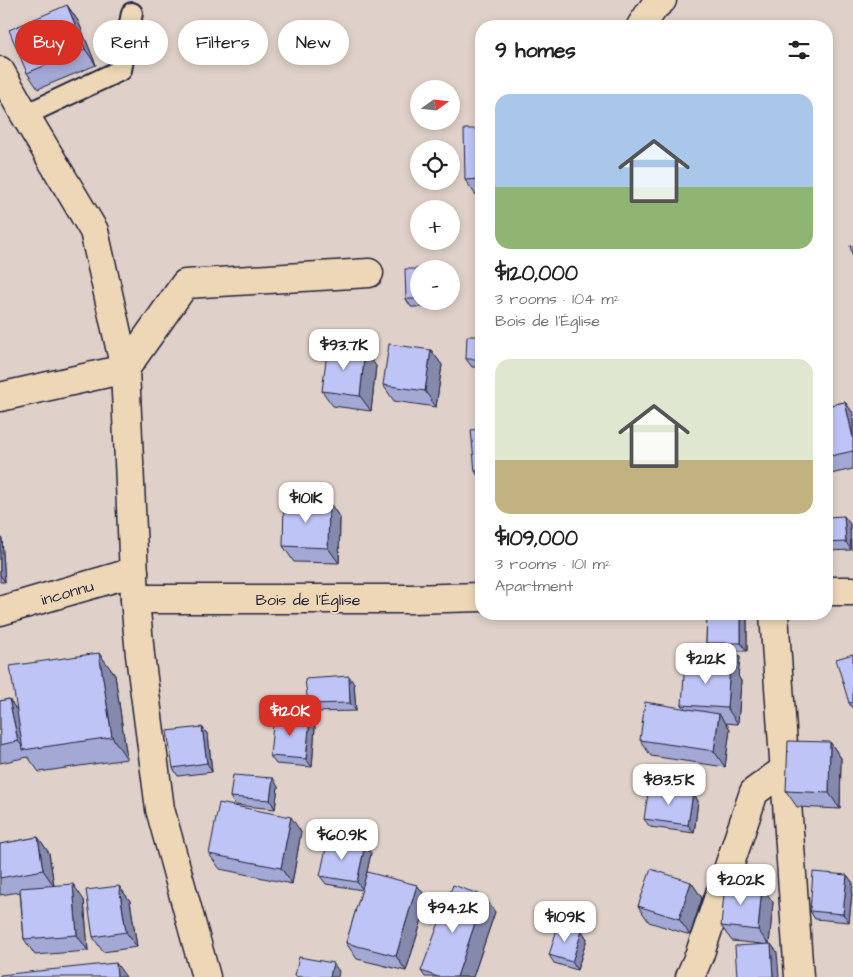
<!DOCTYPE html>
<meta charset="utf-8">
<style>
:root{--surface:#fff;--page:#f6f6f6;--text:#222;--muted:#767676;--accent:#d93025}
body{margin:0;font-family:"Architects Daughter",sans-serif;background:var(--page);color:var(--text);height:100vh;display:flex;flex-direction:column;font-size:19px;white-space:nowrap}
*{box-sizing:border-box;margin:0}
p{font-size:16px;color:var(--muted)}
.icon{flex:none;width:28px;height:28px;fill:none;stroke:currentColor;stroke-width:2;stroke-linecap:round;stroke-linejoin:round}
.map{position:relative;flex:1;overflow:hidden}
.details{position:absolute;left:475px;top:20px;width:358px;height:600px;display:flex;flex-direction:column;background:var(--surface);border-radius:20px;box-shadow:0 2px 8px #0003}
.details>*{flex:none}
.guide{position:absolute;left:15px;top:20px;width:385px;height:45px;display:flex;gap:10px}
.needle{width:32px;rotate:75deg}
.fabs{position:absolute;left:410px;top:80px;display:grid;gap:10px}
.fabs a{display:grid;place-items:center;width:50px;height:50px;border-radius:50%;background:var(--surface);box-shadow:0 2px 8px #0003;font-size:25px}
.price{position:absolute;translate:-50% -42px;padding:0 11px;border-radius:10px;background:#fff;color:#222;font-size:16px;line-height:32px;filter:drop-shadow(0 1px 2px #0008)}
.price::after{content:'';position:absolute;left:50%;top:30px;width:15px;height:11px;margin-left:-8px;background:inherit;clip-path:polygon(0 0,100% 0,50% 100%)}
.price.selected{background:var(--accent);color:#fff}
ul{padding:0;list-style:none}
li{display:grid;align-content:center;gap:10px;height:265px;padding:0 20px}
li span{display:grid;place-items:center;height:155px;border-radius:15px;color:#555}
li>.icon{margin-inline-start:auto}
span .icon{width:90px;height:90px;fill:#fffc;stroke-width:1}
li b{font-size:21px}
h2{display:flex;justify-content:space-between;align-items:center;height:60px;padding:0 20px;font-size:21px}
.tag{padding:0 18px;border-radius:22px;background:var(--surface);box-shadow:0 2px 8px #0003;font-size:18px;line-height:45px}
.tag.selected{background:var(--accent);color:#fff}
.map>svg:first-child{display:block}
</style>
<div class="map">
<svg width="853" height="977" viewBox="0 0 853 977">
<rect width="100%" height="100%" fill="#dfd1c9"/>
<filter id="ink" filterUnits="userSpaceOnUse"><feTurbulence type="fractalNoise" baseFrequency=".02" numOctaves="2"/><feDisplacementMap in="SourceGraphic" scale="10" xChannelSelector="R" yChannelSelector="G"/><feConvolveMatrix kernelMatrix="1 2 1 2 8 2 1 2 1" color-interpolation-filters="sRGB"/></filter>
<g filter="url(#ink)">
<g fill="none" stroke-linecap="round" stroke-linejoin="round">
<defs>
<polyline id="lane" points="25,115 121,70 132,13"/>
<g id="street">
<polyline points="641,26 654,7 662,0"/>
<polyline points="0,71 25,115 94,231 125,369 135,599 140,655 160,809 206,977"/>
<polyline points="0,397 125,369 185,284 369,273"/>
<polyline points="826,591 853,591"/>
<polyline points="135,599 410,599 481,597"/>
<polyline points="0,611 134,572"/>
<polyline points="774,614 799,977"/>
<polyline points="690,977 699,956 754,792 785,769"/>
</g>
</defs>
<use href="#lane" stroke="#22223b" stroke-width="24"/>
<use href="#street" stroke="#22223b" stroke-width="31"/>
<use href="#lane" stroke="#edd7b6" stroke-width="20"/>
<use href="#street" stroke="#edd7b6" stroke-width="28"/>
</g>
<g fill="#a3a9d4" stroke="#22223b">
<polygon points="67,5 78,21 96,65 38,89 27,73"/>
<polygon points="481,129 481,195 476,195 465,180"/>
<polygon points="419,269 419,301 444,301 444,307 411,307 406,299"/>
<polygon points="826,281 831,305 826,305"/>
<polygon points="481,336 481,367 472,367 466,359"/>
<polygon points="431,350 442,365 436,407 394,401 383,385"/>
<polygon points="376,366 371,411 333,406 322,391"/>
<polygon points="845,402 853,413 853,469 826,475 826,406"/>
<polygon points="481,429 481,481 475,471"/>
<polygon points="329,502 340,518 339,563 294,562 283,546"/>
<polygon points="826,517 850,524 851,550 826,551"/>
<polygon points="0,536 2,539 5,582 0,582"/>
<polygon points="707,614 745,614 747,616 747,651 736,651 740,657 738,676 741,681 738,724 726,723 730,729 725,767 651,756 640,740 685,708 682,705 692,662 708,646 706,643"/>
<polygon points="853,654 853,709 849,703"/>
<polygon points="115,675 127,759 39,772 28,757 0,763 0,701 9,699 17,711"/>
<polygon points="354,684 356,711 313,712 308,704"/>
<polygon points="310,719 315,727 312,767 276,764 270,756"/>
<polygon points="202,727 208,735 212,772 178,776 173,768"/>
<polygon points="830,742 841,758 840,809 797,807 786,791"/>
<polygon points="278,787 275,809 235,805 230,797"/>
<polygon points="693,793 698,801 694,833 650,827 644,819"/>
<polygon points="301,832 292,884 220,869 209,854"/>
<polygon points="38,837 49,853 54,886 84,900 88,951 35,955 24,939 20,892 0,895 0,844"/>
<polygon points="371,853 366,876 417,885 428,900 406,971 357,959 346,943 362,890 326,884 320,876"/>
<polygon points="847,875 853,883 849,922 815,919 810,911"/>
<polygon points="691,882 702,898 690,935 649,922 638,906"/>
<polygon points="119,886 130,901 137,947 103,952 93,937"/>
<polygon points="773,902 769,944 777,952 762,944 732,941 721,926"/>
<polygon points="495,912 473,977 425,977 421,971"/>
<polygon points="582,931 587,939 577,970 554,963 549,955"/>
</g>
<g fill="#8589ac" stroke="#22223b">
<polygon points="67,5 78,21 96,65 85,49"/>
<polygon points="826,281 831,305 826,299"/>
<polygon points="440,301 444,301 444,307"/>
<polygon points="365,350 376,366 371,411 360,396"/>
<polygon points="431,350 442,365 436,407 425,391"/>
<polygon points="845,402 853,413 853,438"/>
<polygon points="329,502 340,518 339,563 328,548"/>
<polygon points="844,516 850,524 851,550 846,542"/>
<polygon points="0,536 2,539 5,582 0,575"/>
<polygon points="741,614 745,614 747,616 747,651 741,643"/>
<polygon points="735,649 740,657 738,676 741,681 738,724 727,708 730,665"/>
<polygon points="99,653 115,675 127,759 112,737"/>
<polygon points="349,676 354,684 356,711 350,703"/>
<polygon points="9,699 20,715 25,750 18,741"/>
<polygon points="719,714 730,729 725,767 714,751"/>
<polygon points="310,719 315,727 312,767 306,759"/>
<polygon points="202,727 208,735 212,772 207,763"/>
<polygon points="830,742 841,758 840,809 829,793"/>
<polygon points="273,778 278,787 275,809 270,800"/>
<polygon points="693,793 698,801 694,833 688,825"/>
<polygon points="291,817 301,832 292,884 281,868"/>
<polygon points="38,837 49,853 54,886 43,870"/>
<polygon points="365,845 371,853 363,890 357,882"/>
<polygon points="847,875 853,883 849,922 843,914"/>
<polygon points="691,882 702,898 690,935 679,919"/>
<polygon points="73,884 84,900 88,951 77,935"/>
<polygon points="417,885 428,900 406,971 396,956"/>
<polygon points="119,886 130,901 137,947 126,932"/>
<polygon points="762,887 773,902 769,945 758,930"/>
<polygon points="484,896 495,912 473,977 457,977"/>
<polygon points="582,931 587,939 577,970 572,962"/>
<polygon points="771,944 777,952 779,977 773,977"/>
<polygon points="116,963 126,977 117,977"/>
<polygon points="333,963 339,971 338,977 330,977"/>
</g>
<g fill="#bec4f6" stroke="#22223b">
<polygon points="67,5 85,49 27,73 9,30"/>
<polygon points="464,129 481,129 481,179 465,180"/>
<polygon points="850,246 853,246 853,258"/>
<polygon points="405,269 419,269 419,299 406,299"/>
<polygon points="467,336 481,336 481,359 466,359"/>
<polygon points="389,344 431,350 425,391 383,385"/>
<polygon points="328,345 365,350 360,396 322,391"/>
<polygon points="845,402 853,438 853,451 826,457 826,406"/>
<polygon points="481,429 481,471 475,471 471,430"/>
<polygon points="284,501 329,502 328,548 283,546"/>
<polygon points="844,516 846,542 826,543 826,517"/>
<polygon points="478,520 481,520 481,559 480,559"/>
<polygon points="707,614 741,614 741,643 706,643"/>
<polygon points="694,644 735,649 732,667 730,665 692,662"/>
<polygon points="99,653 112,737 23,750 10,666"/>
<polygon points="853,654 853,702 849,703 836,659"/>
<polygon points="685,661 730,665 727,708 682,705"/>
<polygon points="349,676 350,703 308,704 305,679"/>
<polygon points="9,699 18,741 0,745 0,701"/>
<polygon points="645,702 719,714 714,751 640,740"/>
<polygon points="274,715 310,719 306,759 270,756"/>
<polygon points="202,727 207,763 173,768 167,731"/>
<polygon points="788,741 830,742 829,793 786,791"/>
<polygon points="233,775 273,778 270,800 230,797"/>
<polygon points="649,787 693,793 688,825 644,819"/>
<polygon points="219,803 291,817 281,868 209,854"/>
<polygon points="38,837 43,870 0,878 0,844"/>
<polygon points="328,839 365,845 357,882 320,876"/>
<polygon points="651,869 691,882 679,919 638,906"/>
<polygon points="367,872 417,885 396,956 346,943"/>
<polygon points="813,872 847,875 843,914 810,911"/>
<polygon points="725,883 762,887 758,930 721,926"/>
<polygon points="73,884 77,935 24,939 20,888"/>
<polygon points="453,885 484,896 457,977 438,977 421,971"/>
<polygon points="119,886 126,932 93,937 86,890"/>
<polygon points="559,923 582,931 572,962 549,955"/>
<polygon points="771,944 773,977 737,977 735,946"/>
<polygon points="299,957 333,963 330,977 300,977 295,976"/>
<polygon points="116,963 117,977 0,977 0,975"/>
</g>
</g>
<g text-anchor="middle" stroke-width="4" stroke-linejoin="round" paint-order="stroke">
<g font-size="16" fill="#22223b" stroke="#edd7b6">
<text transform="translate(67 592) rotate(-16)" y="6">inconnu</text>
<text x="308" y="605">Bois de l'Église</text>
</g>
</g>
</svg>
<div class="fabs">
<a><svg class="needle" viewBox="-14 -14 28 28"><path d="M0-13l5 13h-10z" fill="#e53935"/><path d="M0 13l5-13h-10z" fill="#767676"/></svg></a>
<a><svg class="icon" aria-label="locate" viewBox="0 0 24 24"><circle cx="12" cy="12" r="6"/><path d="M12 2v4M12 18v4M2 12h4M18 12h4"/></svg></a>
<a>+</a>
<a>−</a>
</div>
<b class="price" style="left:344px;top:371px">$93.7K</b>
<b class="price" style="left:306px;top:524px">$101K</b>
<b class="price" style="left:706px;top:685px">$212K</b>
<b class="price selected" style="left:290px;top:737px">$120K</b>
<b class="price" style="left:669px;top:806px">$83.5K</b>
<b class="price" style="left:342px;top:861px">$60.9K</b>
<b class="price" style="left:741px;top:906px">$202K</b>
<b class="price" style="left:453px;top:934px">$94.2K</b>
<b class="price" style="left:565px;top:943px">$109K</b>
<div class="guide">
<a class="tag selected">Buy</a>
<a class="tag">Rent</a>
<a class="tag">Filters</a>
<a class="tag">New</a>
</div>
<section class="details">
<h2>9 homes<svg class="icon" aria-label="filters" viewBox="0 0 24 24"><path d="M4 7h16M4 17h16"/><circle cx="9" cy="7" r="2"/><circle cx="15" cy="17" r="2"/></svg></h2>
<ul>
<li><span style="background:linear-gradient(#a9c7e8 60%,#8fb573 0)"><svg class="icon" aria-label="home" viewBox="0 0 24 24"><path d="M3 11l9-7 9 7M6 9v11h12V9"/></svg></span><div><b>$120,000</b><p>3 rooms · 104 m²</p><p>Bois de l'Église</p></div></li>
<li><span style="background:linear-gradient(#dfe7d0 65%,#c2b280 0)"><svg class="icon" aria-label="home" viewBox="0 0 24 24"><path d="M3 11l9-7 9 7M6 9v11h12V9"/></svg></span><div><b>$109,000</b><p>3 rooms · 101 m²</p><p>Apartment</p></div></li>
</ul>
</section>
</div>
